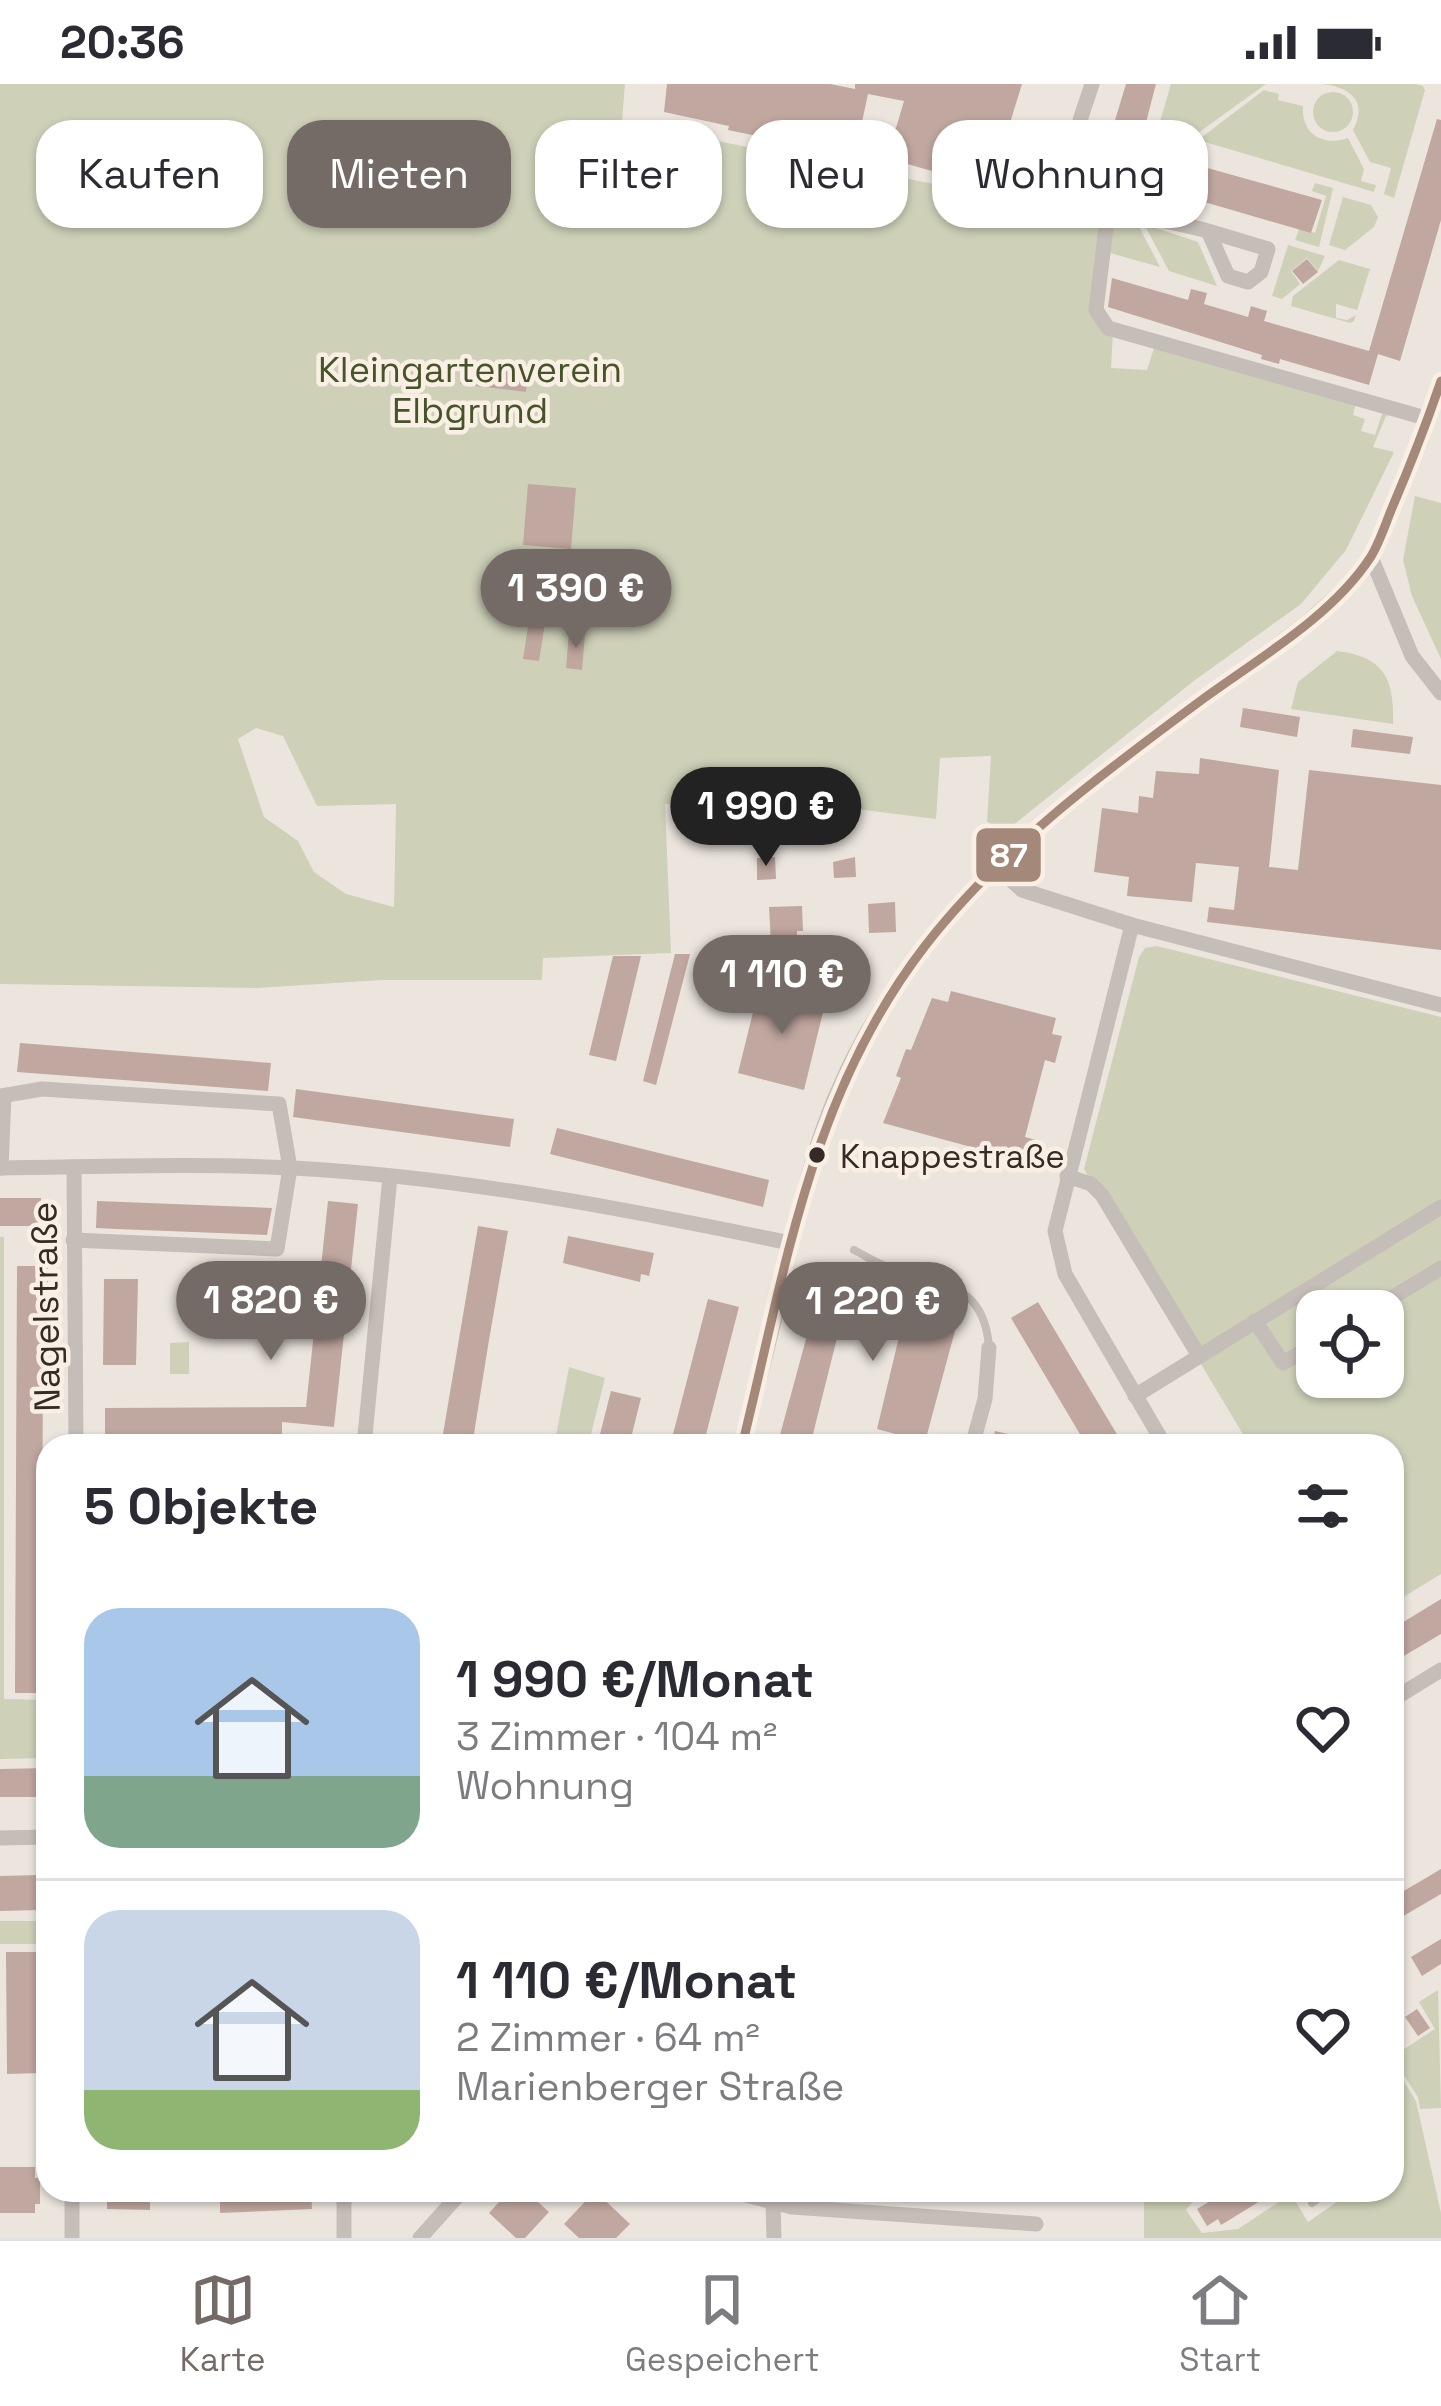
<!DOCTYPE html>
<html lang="de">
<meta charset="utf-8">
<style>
:root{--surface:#fff;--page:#f7f7f7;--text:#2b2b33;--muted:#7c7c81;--line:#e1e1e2;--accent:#756b66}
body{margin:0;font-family:"Space Grotesk",sans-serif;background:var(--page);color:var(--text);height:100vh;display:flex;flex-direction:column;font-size:45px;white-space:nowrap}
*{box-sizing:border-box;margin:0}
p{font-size:39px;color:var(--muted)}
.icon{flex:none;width:66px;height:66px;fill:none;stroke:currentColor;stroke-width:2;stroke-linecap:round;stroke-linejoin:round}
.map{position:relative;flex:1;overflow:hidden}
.side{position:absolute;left:36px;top:1350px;width:1368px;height:768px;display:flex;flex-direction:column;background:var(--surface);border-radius:36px;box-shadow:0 3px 9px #0004}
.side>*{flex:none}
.hud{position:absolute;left:36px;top:36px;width:1371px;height:108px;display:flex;gap:24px}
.tools{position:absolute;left:1296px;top:1206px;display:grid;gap:24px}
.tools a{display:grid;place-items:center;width:108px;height:108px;border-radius:24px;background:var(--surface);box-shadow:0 3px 9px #0004;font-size:60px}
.price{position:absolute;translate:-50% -102px;padding:0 27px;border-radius:42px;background:var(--accent);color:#fff;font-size:39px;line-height:78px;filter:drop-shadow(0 3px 6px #0008)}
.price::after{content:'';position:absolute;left:50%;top:72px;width:36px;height:27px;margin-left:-18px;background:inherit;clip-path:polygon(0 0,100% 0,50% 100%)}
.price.selected{background:#222;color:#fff}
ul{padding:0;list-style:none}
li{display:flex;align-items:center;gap:36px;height:300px;padding:0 48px}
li+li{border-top:3px solid var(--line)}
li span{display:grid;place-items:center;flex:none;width:336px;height:240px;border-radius:36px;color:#555}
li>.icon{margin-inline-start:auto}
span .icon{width:144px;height:144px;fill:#fffc;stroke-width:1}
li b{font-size:51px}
h2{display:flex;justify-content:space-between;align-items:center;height:144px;padding:0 48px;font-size:51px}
.pill{padding:0 42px;border-radius:36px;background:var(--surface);box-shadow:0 3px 9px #0004;font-size:42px;line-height:108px}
.pill.selected{background:var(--accent);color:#fff}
.status{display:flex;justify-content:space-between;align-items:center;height:84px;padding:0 60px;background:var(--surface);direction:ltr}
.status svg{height:33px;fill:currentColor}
.dock{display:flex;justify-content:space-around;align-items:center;height:168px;border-top:3px solid var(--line);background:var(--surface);font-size:33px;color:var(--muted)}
.dock a{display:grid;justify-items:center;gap:6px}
.dock .selected{color:var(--accent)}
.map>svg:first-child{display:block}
</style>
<div class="status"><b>20:36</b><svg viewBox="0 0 49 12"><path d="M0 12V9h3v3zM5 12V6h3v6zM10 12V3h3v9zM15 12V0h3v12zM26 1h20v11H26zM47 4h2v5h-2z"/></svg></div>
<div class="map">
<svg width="1441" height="2154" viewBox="0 0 1441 2154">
<rect width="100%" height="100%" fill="#ece5de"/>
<g fill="#ced1b8" fill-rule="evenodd">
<path d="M0,0h625l-3,38 372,74 2,-17 62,19v3l43,7 -10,104 10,18 12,3 -2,35 36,2 8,-25 201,58 -3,12 12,4 -4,12 14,4 8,-24 6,6 -3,-1 -13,31 21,5 -48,98 -45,54 -106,76 -188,150 -20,-8 4,-66 -51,2 -4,61 -88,-11 -183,-4 6,149 -128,5 -1,22h-161l-123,8 -258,-4zM256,644l27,8 34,70 79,-2 -2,103 -48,-13 -32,-22 -16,-31 -34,-24 -26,-78z"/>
<polygon points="1171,0 1266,0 1191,54 1161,46 1159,41"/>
<path d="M1321,0h94l8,2 2,4 -31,108 -10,-4 7,-26 -21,-6 -17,-32c17,-31 -7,-44 -32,-46z"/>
<path d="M1264,6l15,4 -1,6 25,6c-2,27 19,41 45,32l16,31 -3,12 15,4 -2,7 -176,-52z"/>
<circle cx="1333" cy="28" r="20"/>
<path d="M1097,41l11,2 -3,10 23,9 8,36 -3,10c-40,-12 -48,-27 -36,-67z"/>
<polygon points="1315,99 1333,104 1319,163 1295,156 1299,145 1315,149 1326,112 1312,107"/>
<polygon points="1343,113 1371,121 1378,133 1374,143 1345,166 1329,161"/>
<polygon points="1113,133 1136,137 1160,183 1110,169"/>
<polygon points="1144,140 1198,158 1217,202 1169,187"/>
<polygon points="1288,161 1325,172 1318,187 1307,174 1291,187 1300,200 1282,215 1272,212"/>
<polygon points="1339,176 1370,185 1357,226 1336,220 1336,234 1347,236 1356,231 1354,237 1350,239 1291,222 1293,212"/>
<polygon points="1415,412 1441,419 1441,575 1412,512 1403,476"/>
<path d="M1337,567c48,6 57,28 56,73l-102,-15 7,-27z"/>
<path d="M1157,862l284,71v557l-49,30v-158h-142l-166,-277 55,-212 6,-9zM1317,1227h66v66h-66z"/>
<polygon points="0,1153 4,1153 4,1615 48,1616 48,1674 0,1675"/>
<polygon points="189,1258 189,1290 170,1290 170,1259"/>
<polygon points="569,1283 605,1294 588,1362 554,1362"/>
<rect x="0" y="1837" width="41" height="23"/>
<polygon points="1438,1906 1441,2024 1420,2025 1418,2013 1392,1973 1435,1945 1419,1918"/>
<polygon points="1392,1978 1416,2017 1441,2129 1441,2154 1144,2154 1144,2106 1202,2106 1186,2126 1202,2149 1238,2145 1291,2110 1308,2138 1354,2106 1392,2106"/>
</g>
<g fill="#c0a79f">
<polygon points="667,0 830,0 855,5 855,0 1022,0 990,104 887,74 904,17 868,10 859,52 866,54 862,74 728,46 729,42 664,28"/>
<polygon points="1126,0 1156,0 1139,65 1322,116 1311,149 1119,93 1128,62 1109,56"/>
<polygon points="1437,35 1441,36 1441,136 1400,277 1378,270 1369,301 1280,275 1279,280 1261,275 1262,271 1108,223 1112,194 1188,216 1191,205 1207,209 1204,220 1248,233 1251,222 1267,227 1264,237 1376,269 1369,267"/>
<polygon points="1307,175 1318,188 1303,200 1292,187"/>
<polygon points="463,282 528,289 526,308 460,300"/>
<polygon points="528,400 576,404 571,465 523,461"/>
<polygon points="529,536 545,539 539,577 523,575"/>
<polygon points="569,548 585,550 582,586 566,584"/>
<polygon points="1243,624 1300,633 1297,653 1240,643"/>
<polygon points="1353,645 1413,653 1410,670 1351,663"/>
<polygon points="1200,674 1279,686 1269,783 1298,786 1309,686 1441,701 1441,866 1207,838 1209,823 1234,826 1239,783 1196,779 1192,818 1127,812 1129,793 1094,788 1102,724 1138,729 1139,712 1153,714 1156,687 1199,690"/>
<polygon points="775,773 776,795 757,796 757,774"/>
<polygon points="855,773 856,793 834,794 833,778"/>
<polygon points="895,818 896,848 869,849 868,820"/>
<polygon points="802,822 803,847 797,847 797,858 771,859 769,823"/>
<polygon points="675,870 690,870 656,1001 643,997"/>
<polygon points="613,872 641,872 616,977 589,971"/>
<polygon points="760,900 826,916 804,1006 738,989"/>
<polygon points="951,907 1056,934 1052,950 1062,952 1055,979 1045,976 1025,1053 1040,1057 1034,1080 883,1039 901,994 896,992 906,965 911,966 932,914 948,918"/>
<polygon points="20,959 271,979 268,1007 17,988"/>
<polygon points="296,1005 514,1035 510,1063 293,1033"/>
<polygon points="557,1044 769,1096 763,1123 550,1070"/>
<rect x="0" y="1114" width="41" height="28"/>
<polygon points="97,1117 272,1124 267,1151 117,1145 96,1144"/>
<polygon points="328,1117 358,1120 334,1343 282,1338 282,1353 105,1354 105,1324 306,1323"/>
<polygon points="478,1142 508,1147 489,1256 472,1362 441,1362"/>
<polygon points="568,1152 654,1169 649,1192 641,1190 640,1198 563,1179"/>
<polygon points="17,1182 48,1182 47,1262 43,1262 42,1528 47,1528 46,1609 15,1609"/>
<polygon points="104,1195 138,1195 136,1281 103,1281"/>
<polygon points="822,1196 923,1219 922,1223 959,1232 925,1358 877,1345 904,1232 846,1218 810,1362 777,1362"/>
<polygon points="708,1215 739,1223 703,1362 685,1362 671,1358"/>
<polygon points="1038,1218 1088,1302 1124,1362 1087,1362 1011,1234"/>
<polygon points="611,1307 641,1314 629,1362 597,1362"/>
<polygon points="995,1347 1035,1356 1034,1362 991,1362"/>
<polygon points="1441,1515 1441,1550 1392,1579 1392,1545"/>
<polygon points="48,1684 48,1713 0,1713 0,1685"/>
<polygon points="1441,1785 1441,1810 1400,1834 1392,1814"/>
<polygon points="39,1791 40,1826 0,1827 0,1792"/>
<polygon points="1441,1855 1441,1880 1422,1892 1411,1873"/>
<polygon points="6,1868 40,1868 42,1989 7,1990"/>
<polygon points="1417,1925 1430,1944 1418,1952 1405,1933"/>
<polygon points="0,2083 35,2083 35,2094 40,2094 40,2120 35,2120 35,2129 0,2129"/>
<polygon points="107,2106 150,2106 150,2126 107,2125"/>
<polygon points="220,2106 311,2106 312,2125 220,2129"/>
<polygon points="510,2106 525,2106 549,2128 525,2154 516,2154 489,2129"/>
<polygon points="1239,2106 1278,2106 1221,2141 1218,2135 1207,2142 1197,2125 1225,2108 1228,2113"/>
<polygon points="595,2107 630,2140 616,2154 579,2154 564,2140"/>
</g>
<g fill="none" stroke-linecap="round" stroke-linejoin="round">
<g stroke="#c5bdb7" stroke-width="8">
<path d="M854,1166c12,6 24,14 36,18 51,18 93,13 99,78"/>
<polyline points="1312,2119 1330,2106"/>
</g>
<g stroke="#c5bdb7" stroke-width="15">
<path d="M1092,0c-7,23 -19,49 -17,74 3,52 93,62 133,73l20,45 20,6 13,-10 7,-23 -60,-18"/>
<polyline points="1109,119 1096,226 1108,244 1429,335"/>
<polyline points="1371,473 1412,572 1441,609"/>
<polyline points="996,782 1022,806 1132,841 1441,921"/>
<polyline points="1132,841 1055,1147 1065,1190 1165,1362"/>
<polyline points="0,1012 42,1005 279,1020 290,1084 277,1165 73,1156"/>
<polyline points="74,1083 76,1362"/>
<path d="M0,1084c98,-1 195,-5 293,0 168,9 333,41 497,75"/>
<polyline points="1,1084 4,1012"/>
<polyline points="1067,1092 1091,1100 1102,1111 1199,1272"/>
<polyline points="1370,1227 1441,1184"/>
<polyline points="1255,1237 1283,1279 1317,1259"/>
<polyline points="1135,1312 1441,1123"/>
<polyline points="364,1362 390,1093"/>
<path d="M742,1362c12,-50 27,-100 38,-150 15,-71 30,-143 60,-210 90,-207 291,-331 465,-462l39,-35 27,-32 50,-116 20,-60"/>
<polyline points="972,1362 985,1315 989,1264"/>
<polyline points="1392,1616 1441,1586"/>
<polyline points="0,1754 48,1753"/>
<polyline points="727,2106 792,2123 1036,2140"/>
<polyline points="773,2118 774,2154"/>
<polyline points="72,2154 72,2106"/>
<polyline points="344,2154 344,2106"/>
<polyline points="420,2154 463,2106"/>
</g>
<defs>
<path id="bus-1" d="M742,1362c44,-178 68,-351 183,-500 76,-98 179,-174 278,-247 56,-41 128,-82 167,-141 9,-14 15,-33 22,-50 18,-42 34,-83 49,-127"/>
</defs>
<use href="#bus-1" stroke="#faefe4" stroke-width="18"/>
<use href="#bus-1" stroke="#a4897a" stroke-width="9"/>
</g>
<circle fill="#352a26" stroke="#faefe4" stroke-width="4.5" cx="817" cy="1071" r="10"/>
<g text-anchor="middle" stroke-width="9" stroke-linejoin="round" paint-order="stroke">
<g font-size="33" fill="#352a26" stroke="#faefe4" text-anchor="start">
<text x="840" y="1084">Knappestraße</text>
</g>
<g font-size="36" fill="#465429" stroke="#faefe4">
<text x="470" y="298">Kleingartenverein<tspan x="470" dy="41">Elbgrund</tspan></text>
</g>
<g font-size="36" fill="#352a26" stroke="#faefe4">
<text transform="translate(45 1223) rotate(-91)" y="13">Nagelstraße</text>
</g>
</g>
<rect stroke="#faefe4" stroke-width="4.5" x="974" y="742" width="69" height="58" rx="12" fill="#a4897a"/>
<g font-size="33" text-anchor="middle" font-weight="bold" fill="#fff">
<text x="1009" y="783">87</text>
</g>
</svg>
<div class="tools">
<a><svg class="icon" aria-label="locate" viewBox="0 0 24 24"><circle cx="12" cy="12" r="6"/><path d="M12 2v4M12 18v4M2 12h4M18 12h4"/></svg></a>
</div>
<b class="price" style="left:576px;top:567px">1 390 €</b>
<b class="price selected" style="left:766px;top:785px">1 990 €</b>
<b class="price" style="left:782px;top:953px">1 110 €</b>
<b class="price" style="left:271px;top:1279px">1 820 €</b>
<b class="price" style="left:873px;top:1280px">1 220 €</b>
<div class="hud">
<a class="pill">Kaufen</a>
<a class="pill selected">Mieten</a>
<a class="pill">Filter</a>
<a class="pill">Neu</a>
<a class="pill">Wohnung</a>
</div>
<section class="side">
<h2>5 Objekte<svg class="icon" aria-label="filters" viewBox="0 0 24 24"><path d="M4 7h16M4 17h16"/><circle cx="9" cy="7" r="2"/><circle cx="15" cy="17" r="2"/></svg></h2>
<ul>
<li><span style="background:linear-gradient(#a9c7e8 70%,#7fa58c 0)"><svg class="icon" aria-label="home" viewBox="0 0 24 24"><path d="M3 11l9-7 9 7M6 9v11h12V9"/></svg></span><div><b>1 990 €/Monat</b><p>3 Zimmer · 104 m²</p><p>Wohnung</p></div><svg class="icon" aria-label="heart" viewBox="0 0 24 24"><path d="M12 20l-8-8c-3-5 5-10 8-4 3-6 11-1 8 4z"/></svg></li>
<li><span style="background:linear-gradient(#c9d6e8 75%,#8fb573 0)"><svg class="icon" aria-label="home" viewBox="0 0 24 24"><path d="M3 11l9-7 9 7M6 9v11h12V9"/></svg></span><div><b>1 110 €/Monat</b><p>2 Zimmer · 64 m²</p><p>Marienberger Straße</p></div><svg class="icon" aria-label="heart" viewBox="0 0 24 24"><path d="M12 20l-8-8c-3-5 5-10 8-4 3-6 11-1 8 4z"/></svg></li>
</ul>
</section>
</div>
<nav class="dock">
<a class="selected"><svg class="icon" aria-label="map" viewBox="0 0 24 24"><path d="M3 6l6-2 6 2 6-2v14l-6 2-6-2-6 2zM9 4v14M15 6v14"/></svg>Karte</a>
<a><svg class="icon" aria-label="saved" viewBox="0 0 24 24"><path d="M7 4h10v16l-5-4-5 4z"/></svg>Gespeichert</a>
<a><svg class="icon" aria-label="home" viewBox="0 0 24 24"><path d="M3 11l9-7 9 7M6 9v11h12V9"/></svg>Start</a>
</nav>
